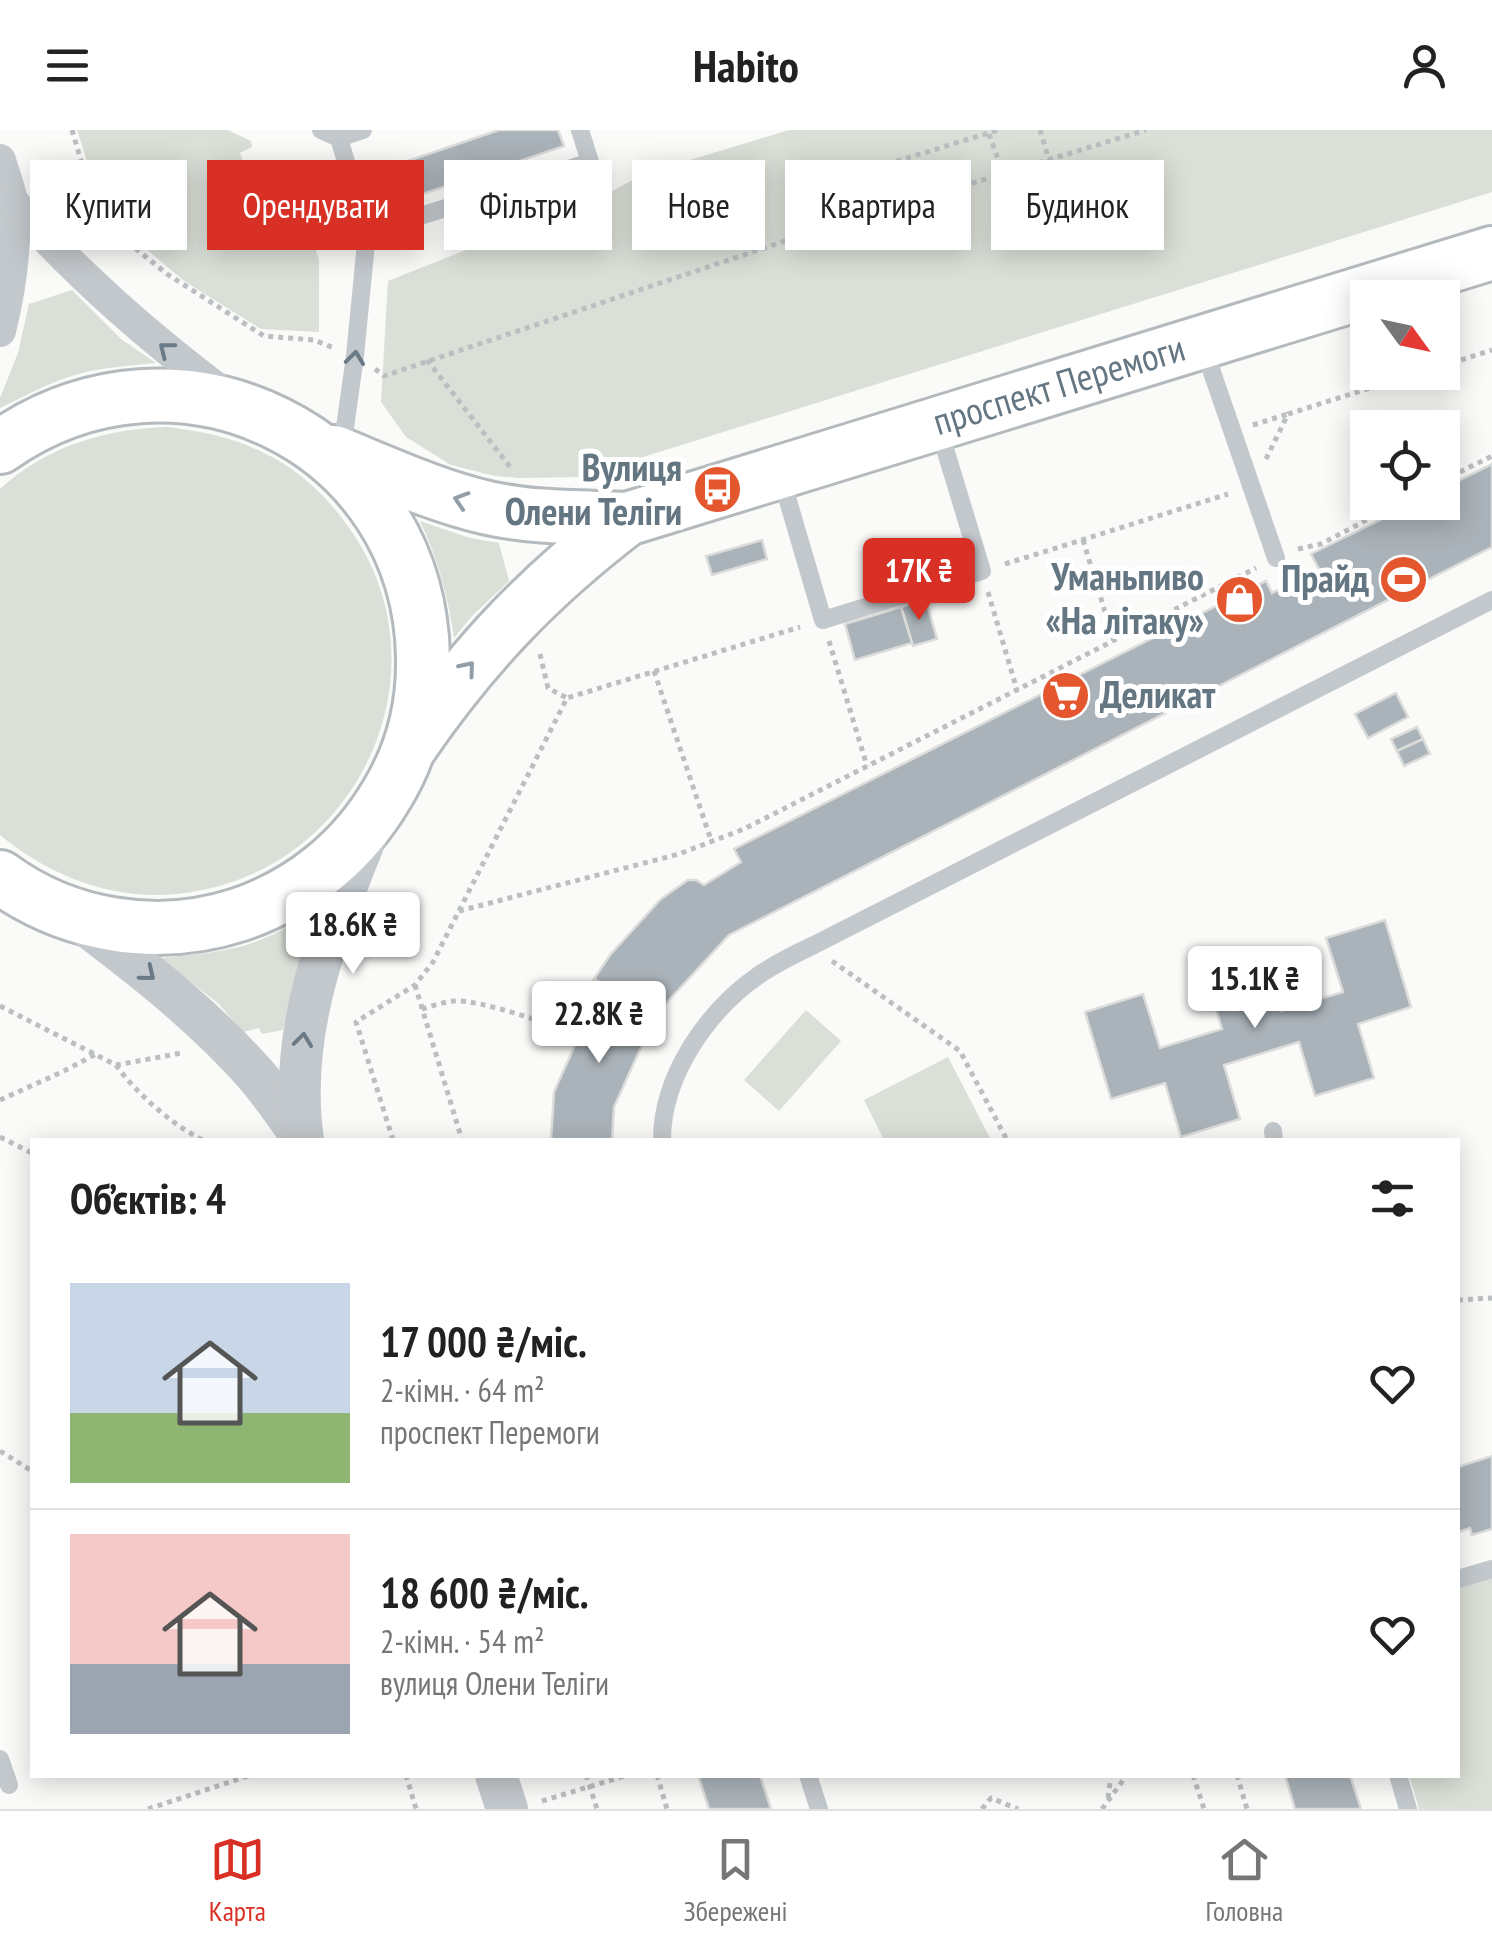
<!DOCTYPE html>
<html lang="uk">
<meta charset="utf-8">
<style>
:root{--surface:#fff;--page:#f6f6f6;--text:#222;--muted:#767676;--line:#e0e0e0;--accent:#d93025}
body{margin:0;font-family:"PT Sans Narrow",sans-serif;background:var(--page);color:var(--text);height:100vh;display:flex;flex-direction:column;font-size:38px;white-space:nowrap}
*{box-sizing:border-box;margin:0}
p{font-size:32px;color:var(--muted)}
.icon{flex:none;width:55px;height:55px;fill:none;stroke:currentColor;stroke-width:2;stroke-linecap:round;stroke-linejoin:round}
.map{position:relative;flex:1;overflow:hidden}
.side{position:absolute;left:30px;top:1008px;width:1430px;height:640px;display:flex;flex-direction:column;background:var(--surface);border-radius:0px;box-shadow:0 5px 25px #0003}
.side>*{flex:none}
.hud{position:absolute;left:30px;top:30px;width:1432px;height:90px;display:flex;gap:20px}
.needle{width:65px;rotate:123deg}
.controls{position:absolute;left:1350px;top:150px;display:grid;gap:20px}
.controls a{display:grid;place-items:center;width:110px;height:110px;border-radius:0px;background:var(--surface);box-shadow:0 5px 25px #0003;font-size:50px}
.price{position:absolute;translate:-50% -85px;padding:0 22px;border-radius:10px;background:#fff;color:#222;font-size:32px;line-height:65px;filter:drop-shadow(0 2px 5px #0008)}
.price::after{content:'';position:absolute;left:50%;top:60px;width:30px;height:22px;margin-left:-15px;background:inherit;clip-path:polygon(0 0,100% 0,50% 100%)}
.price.current{background:var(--accent);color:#fff}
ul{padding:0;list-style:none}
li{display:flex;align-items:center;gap:30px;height:250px;padding:0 40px}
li+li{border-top:2px solid var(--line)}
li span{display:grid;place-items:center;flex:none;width:280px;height:200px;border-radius:0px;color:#555}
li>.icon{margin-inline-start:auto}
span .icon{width:120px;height:120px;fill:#fffc;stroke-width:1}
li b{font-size:42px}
h2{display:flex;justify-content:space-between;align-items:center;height:120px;padding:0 40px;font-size:42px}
.tag{padding:0 35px;border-radius:0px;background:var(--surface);box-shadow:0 5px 25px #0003;font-size:35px;line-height:90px}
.tag.current{background:var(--accent);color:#fff}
header{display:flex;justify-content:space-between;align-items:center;height:130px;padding:0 40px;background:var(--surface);font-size:45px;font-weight:700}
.dock{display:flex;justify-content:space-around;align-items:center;height:140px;border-top:2px solid var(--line);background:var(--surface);font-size:28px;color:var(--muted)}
.dock a{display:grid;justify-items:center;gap:5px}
.dock .current{color:var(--accent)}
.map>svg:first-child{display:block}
</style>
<header><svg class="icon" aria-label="menu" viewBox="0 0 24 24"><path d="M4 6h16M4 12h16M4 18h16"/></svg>Habito<svg class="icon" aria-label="person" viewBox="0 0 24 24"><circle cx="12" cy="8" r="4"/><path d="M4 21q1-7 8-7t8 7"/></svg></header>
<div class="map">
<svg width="1492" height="1679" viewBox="0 0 1492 1679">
<rect width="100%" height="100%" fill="#fafaf8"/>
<g fill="#dadfd7">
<polygon points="77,0 228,0 251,11 252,17 240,23 259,77 287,69 292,69 302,77 319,130 319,202 261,199 184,151 104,83"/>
<polygon points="789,0 1492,0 1492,62 579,347 519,348 495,346 451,335 406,307 381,272 388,151 609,63 641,45"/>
<path d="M72,160l49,49 35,24c-27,3 -55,4 -81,12 -27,8 -50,21 -75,33v-10l18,-45 11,-49z"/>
<path d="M167,297c33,4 65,10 95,25 37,17 67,46 90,80 95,139 9,330 -155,359 -72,14 -141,-10 -197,-56v-346c47,-43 105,-60 167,-62z"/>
<path d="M420,391l50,17 29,5 10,38 -37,35 -18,22c-6,-42 -16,-79 -34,-117z"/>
<path d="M318,781l-20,54 -15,65 -21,4 -3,-6 -16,4 -24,-28 -59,-46c29,-3 59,-5 86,-13 26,-8 49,-22 72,-34z"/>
<polygon points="806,880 841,911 779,981 744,950"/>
<polygon points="948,927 991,1010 884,1010 864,970"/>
<polygon points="1492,1446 1492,1679 1419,1679 1409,1645 1458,1645 1458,1457"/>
</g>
<g fill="#aab3b9" stroke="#dcdcda" stroke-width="2.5">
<polygon points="499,0 558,0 564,16 393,74 381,40"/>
<polygon points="1492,334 1492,417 729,805 656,884 594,849 610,825 661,769 688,750 696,750 704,755 741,732 734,719 1266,451 1272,463 1319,439 1311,424 1416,372 1442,372 1442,359"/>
<polygon points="762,410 767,429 712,445 706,426"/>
<polygon points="926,470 937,509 913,516 901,477"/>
<polygon points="901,477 912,513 855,530 845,494"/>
<polygon points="1396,563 1408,587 1368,608 1355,584"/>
<polygon points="1417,597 1423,609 1397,621 1391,609"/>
<polygon points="1423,609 1430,624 1404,636 1397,621"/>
<polygon points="1385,790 1411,877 1358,894 1374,948 1315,966 1299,912 1224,935 1240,989 1181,1007 1165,953 1111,969 1085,882 1143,864 1160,918 1222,899 1206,845 1264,827 1281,881 1343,862 1326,808"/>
<polygon points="594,849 656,884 614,977 612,1010 551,1010 554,962 579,906"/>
<polygon points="1492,1326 1492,1399 1472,1405 1470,1398 1458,1402 1458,1337"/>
<polygon points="698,1645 760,1645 771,1679 709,1679"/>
<polygon points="1285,1645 1350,1645 1361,1679 1295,1679"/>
</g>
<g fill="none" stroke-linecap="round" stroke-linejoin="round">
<defs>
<g id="primary">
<path d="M0,317c177,-125 419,-9 423,210 1,48 -11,96 -36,137 -34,58 -86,100 -149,121 -80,26 -170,12 -238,-38"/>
<path d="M334,322c50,20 101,44 154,56 45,10 93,9 139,11"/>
<path d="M410,617c64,-93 128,-160 217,-228l865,-266"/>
</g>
</defs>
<use href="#primary" stroke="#b5babe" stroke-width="58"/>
<g stroke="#bbbfc2" stroke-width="5" stroke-dasharray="5 5" stroke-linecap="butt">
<polyline points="72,0 98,88 167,144 264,206 314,210 334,218"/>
<polyline points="1040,0 1049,30"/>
<polyline points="989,4 1003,43"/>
<polyline points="849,47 858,88"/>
<polyline points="822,55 834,95"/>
<polyline points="806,104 794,63 998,0"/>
<polyline points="427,230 511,338"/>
<polyline points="1442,236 1492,220"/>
<polyline points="375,239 384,246 806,104 1146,0"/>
<polyline points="1253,295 1288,284"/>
<polyline points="1266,329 1288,284 1421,242"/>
<polyline points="1442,351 1492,326"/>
<polyline points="1083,410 1114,511"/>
<polyline points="1298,419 1321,414 1401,372"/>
<polyline points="1005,434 1228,364"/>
<polyline points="988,462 1017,560"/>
<polyline points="829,511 867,636"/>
<polyline points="540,524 548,558 567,568"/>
<polyline points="654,541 712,713"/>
<polyline points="459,781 679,724 744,699 1256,438"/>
<polyline points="832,831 960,921 1007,1010"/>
<polyline points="415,855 462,1010"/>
<polyline points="0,876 116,935 182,923"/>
<path d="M422,879c10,-3 21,-7 32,-8 25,-2 99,24 125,35"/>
<path d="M116,935c20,28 56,60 87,75"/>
<polyline points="0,970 62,942 96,924"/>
<polyline points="0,1007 32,1023"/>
<polyline points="393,1010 356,892 415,855 433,832 567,568 800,497"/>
<polyline points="1458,1170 1492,1168"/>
<polyline points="0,1321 32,1341"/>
<polyline points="406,1645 416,1679"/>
<polyline points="586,1645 597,1679"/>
<polyline points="657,1645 667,1679"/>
<polyline points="1193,1645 1204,1679"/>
<polyline points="1237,1645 1247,1679"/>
<polyline points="1108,1668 1111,1645"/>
<polyline points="542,1671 628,1645"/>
<polyline points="148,1679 251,1645"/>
<polyline points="982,1679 991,1668 1018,1679"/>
<polyline points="1102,1679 1127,1645"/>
</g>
<g stroke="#c3c8cc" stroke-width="18">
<polyline points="321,0 339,8 363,0"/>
<polyline points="339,8 367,103"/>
<polyline points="1203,216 1276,428"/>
<polyline points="342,319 355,226 367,103 590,32 580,0"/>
<polyline points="781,347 823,490 982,441 939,299"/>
<polyline points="1273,1001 1274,1010"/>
<path d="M662,1010c0,-64 45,-129 97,-165 17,-12 36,-21 55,-30l678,-345"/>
<polyline points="1458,1449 1492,1439"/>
<polyline points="0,1629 9,1655"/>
<polyline points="808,1645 819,1679"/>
<polyline points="1398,1645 1408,1679"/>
</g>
<g stroke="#c3c8cc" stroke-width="32">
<path d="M0,30c4,15 11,31 13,46 4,42 -3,84 -13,125"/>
<path d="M13,72c67,76 138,137 219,198"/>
</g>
<g stroke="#c3c8cc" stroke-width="42">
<path d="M76,788c64,48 127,97 180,157 17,20 31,41 46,62"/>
<path d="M303,1010c-16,-110 27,-213 67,-313"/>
<polyline points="496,1645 507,1679"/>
</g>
<use href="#primary" stroke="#fff" stroke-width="52"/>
</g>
<defs><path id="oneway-chevron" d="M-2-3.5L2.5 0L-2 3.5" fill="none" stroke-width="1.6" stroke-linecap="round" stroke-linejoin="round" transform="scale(2.5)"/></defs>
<g stroke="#6a7a87">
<use href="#oneway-chevron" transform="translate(166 219) rotate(-142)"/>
<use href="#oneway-chevron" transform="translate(355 228) rotate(-83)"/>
<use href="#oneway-chevron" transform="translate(148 844) rotate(39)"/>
<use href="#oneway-chevron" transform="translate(303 910) rotate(-83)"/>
</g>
<g stroke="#939fa8">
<use href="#oneway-chevron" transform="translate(461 370) rotate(-162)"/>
<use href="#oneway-chevron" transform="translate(468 538) rotate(-50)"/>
</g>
<defs>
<symbol id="bus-disc" viewBox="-11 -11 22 22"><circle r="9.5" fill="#e4572e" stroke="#fff"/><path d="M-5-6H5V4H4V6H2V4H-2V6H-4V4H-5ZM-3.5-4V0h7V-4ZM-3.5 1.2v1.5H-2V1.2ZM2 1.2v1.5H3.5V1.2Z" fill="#fff"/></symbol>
<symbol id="stadium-disc" viewBox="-11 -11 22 22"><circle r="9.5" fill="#e4572e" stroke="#fff"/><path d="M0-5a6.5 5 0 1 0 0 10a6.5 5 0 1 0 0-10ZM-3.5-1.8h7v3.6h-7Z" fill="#fff"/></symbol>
<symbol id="shop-disc" viewBox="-11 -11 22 22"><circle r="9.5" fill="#e4572e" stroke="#fff"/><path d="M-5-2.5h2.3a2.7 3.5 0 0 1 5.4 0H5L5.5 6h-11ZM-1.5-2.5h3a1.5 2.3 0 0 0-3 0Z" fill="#fff"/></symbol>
<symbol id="supermarket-disc" viewBox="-11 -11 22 22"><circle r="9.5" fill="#e4572e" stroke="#fff"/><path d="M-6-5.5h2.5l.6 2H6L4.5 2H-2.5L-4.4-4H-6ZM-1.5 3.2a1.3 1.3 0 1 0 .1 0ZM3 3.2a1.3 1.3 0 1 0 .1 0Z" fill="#fff"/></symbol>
</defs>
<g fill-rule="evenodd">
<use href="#bus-disc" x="690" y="332" width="55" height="55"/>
<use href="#stadium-disc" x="1376" y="422" width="55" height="55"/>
<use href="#shop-disc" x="1212" y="442" width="55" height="55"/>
<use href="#supermarket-disc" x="1038" y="538" width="55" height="55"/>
</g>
<g text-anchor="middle" stroke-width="10" stroke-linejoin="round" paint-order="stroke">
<g font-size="38" fill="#657683" stroke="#fff">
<text transform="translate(1059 255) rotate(-17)" y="13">проспект Перемоги</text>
</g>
<g font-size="38" font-weight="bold" fill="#657683" stroke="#fff" text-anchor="end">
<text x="682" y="351">Вулиця<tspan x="682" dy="44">Олени Теліги</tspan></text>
<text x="1204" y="460">Уманьпиво<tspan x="1204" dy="44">«На літаку»</tspan></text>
<text x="1369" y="462">Прайд</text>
<text x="1100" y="578" text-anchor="start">Деликат</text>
</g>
</g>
</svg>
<div class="controls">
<a><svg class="needle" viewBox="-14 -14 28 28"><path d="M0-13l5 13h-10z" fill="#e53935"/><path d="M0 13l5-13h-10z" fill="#767676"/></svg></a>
<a><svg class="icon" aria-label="locate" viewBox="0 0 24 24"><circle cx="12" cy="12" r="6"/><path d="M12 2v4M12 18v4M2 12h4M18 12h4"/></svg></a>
</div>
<b class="price current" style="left:919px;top:493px">17K ₴</b>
<b class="price" style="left:353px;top:847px">18.6K ₴</b>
<b class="price" style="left:1255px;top:901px">15.1K ₴</b>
<b class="price" style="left:599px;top:936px">22.8K ₴</b>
<div class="hud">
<a class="tag">Купити</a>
<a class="tag current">Орендувати</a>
<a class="tag">Фільтри</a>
<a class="tag">Нове</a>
<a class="tag">Квартира</a>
<a class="tag">Будинок</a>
</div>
<section class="side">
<h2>Об’єктів: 4<svg class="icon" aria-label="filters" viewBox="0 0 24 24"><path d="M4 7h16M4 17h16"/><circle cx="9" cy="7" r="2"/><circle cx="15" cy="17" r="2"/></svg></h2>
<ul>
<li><span style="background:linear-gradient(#c9d6e8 65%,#8fb573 0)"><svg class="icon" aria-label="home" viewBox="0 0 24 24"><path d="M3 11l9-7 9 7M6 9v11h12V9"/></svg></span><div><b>17 000 ₴/міс.</b><p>2-кімн. · 64 m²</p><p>проспект Перемоги</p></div><svg class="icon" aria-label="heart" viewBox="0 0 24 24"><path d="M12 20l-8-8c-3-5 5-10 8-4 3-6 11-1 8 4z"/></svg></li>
<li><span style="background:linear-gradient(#f6c9c9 65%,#9aa5b1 0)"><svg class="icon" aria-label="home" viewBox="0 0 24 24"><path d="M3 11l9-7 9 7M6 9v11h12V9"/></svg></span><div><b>18 600 ₴/міс.</b><p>2-кімн. · 54 m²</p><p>вулиця Олени Теліги</p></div><svg class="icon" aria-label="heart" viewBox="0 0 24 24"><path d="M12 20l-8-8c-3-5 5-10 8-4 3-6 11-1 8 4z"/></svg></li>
</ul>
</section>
</div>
<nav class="dock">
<a class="current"><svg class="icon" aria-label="map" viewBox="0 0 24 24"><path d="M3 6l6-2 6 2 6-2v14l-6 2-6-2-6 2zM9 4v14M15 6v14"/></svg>Карта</a>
<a><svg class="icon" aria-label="saved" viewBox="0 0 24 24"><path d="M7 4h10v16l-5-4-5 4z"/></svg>Збережені</a>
<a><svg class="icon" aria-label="home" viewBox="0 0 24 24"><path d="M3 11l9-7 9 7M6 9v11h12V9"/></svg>Головна</a>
</nav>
